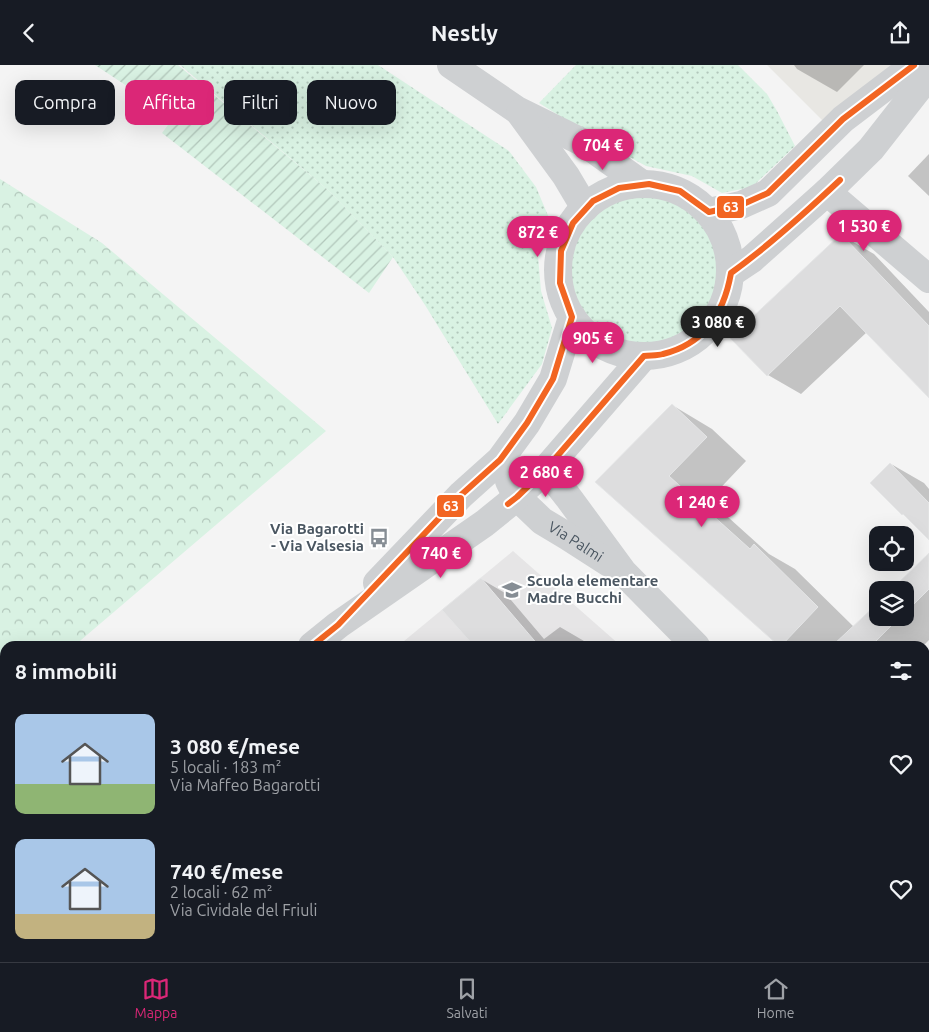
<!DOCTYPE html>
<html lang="it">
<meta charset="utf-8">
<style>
:root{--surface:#171b24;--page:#242831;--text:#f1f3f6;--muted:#9ea1a6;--line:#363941;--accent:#db2777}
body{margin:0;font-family:Ubuntu,sans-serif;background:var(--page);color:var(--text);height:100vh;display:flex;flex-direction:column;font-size:19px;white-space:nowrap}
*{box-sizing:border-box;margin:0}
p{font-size:16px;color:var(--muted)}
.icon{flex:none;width:28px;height:28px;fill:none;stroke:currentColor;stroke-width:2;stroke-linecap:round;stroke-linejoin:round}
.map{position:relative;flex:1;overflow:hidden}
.sheet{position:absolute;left:0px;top:576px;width:930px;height:321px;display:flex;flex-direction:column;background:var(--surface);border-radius:15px 15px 0 0;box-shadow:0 5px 20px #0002}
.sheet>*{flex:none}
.top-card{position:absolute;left:15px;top:15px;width:500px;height:45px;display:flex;gap:10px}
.buttons{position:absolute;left:869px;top:461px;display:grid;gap:10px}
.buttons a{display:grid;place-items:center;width:45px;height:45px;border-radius:10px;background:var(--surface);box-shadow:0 5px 20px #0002;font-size:25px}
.price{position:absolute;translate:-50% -42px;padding:0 11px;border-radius:18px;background:var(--accent);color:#fff;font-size:16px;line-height:32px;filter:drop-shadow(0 1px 2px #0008)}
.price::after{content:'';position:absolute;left:50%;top:30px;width:15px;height:11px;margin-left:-8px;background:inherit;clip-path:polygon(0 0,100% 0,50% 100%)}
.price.current{background:#222;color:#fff}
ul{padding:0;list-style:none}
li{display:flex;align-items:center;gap:15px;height:125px;padding:0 15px}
li span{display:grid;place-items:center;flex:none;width:140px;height:100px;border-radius:10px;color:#555}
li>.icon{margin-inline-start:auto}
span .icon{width:60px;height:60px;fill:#fffc;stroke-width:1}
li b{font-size:21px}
h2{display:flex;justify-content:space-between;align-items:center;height:60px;padding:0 15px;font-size:21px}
.pill{padding:0 18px;border-radius:10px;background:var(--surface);box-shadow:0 5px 20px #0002;font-size:18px;line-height:45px}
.pill.current{background:var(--accent);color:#fff}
header{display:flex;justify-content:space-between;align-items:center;height:65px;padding:0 15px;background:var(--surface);font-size:22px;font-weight:700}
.tab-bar{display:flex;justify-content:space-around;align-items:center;height:70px;border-top:1px solid var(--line);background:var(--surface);font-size:14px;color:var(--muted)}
.tab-bar a{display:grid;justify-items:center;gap:2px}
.tab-bar .current{color:var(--accent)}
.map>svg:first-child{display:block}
</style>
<header><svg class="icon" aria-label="back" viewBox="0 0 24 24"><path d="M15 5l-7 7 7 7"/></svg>Nestly<svg class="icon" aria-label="share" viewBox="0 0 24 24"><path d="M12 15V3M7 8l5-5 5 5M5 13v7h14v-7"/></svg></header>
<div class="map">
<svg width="929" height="897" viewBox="0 0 929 897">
<defs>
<pattern id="grass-dots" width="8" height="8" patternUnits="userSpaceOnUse" patternTransform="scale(1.25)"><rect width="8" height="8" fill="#d9f2e3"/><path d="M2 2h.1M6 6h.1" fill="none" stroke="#b2c7bb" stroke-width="1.8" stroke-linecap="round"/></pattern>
<pattern id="park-crowns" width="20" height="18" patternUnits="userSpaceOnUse" patternTransform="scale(1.25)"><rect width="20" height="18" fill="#d9f2e3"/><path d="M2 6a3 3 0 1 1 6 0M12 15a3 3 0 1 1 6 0" fill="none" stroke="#b2c7bb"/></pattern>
<pattern id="garden-furrows" width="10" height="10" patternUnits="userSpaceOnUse" patternTransform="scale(1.25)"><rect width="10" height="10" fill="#d9f2e3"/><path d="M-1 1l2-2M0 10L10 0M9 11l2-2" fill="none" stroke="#b2c7bb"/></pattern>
</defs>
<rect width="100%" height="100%" fill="#f4f4f4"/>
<polygon fill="#e8e7e3" points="767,0 911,0 831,64"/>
<g fill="#e6e5e6">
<polygon points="513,486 621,581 398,581"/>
<polygon points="23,892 169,892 169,893 162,897 18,897"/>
</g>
<g fill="url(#grass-dots)">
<polygon points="180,0 378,0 509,86 536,122 549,153 538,191 541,226 552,263 542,299 498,359 425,240 393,192 328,125"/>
<polygon points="576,0 738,0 767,29 777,46 795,81 752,122 722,128 692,111 646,101 598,75 539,38"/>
<circle cx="644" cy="205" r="73"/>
</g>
<polygon fill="url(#park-crowns)" points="0,114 102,178 326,366 74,581 5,581 5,767 0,771"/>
<polygon fill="url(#garden-furrows)" points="95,0 178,0 328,125 393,192 369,228 162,68 174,52"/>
<g fill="#0003">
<polygon points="794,0 864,0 837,27 797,4"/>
<polygon points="929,89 929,131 908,111"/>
<polygon points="841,170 874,189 929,247 929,331 867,267 801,329 768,310"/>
<polygon points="672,340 712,364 746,396 709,435 769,489 795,504 854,562 878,552 905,552 905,525 892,525 929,490 929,575 923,581 781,581 596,417"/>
<polygon points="891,399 924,418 929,424 929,474 909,453 903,449"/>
<polygon points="481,514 505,528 544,574 560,562 584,576 588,581 464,581 471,576"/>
<polygon points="925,610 929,614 929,701 925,697"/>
<polygon points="336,892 425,892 421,897 331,897"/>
<polygon points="492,892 560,892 565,897 491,897 489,894"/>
<polygon points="663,892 739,892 742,897 666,897"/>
<polygon points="821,892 898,892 901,897 824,897"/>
</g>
<g fill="#ddddde" stroke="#e5e6e7">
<polygon points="841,169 929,261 929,333 840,241 767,311 730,273"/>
<polygon points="672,339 707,372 669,411 750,484 754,479 818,542 781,581 779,581 595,417"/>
<polygon points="890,398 929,438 929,475 903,449 902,450 870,418"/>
<polygon points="929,488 929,524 905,548 905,525 891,525"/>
<polygon points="481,513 539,581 474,581 442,545"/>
<polygon points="878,538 878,552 900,552 871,581 832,581"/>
</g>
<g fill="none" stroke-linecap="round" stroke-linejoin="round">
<g stroke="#ced0d2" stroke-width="28">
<polyline points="451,0 517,45 586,79 642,119"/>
<polyline points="520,48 566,111 585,143"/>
<circle cx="644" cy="205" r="86"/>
<polyline points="827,127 929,214"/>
<polyline points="709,147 741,140 768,128 843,54 914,0"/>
<polyline points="731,208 752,194 827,127 871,84 929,10"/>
<polyline points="546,404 568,432 623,507 696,581"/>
<path id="s1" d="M509,416l8,16 25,24 25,15 42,27"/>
<polyline points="377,518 461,430 500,395 527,358 553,314 572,252"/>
<polyline points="312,581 338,560 485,458 517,432 546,404 644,291"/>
<polyline points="925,814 929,818"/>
<polyline points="0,838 5,834"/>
</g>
<defs>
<g id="bus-1">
<path d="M508,439l9,-7 29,-28 98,-113c6,-1 13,0 19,-2 41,-10 61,-41 68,-81 39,-28 74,-60 109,-93"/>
<polyline points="312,581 338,560 461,430 500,395 527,358 553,314 572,252 560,218 561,186 573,158 593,136 619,123 649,119 680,126 709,147 741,140 768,128 843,54 914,0"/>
</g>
</defs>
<use href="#bus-1" stroke="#fff" stroke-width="10"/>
<use href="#bus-1" stroke="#f26522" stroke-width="6"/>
</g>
<defs>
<symbol id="bus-bare" viewBox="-9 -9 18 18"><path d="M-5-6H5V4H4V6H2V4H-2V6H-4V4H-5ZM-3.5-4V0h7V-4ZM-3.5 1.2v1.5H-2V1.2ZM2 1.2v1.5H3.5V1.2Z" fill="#868d94" stroke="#fff" stroke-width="2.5" paint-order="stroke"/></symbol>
<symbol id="school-bare" viewBox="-9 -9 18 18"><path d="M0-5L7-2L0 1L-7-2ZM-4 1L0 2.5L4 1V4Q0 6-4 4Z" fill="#868d94" stroke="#fff" stroke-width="2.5" paint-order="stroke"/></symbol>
</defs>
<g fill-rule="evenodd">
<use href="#bus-bare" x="365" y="459" width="28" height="28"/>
<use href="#school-bare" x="498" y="511" width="28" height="28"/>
</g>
<g text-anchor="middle" stroke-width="4" stroke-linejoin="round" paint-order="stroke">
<g font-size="15" font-weight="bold" fill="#4a5661" stroke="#fff" text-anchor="end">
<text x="364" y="469">Via Bagarotti<tspan x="364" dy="17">- Via Valsesia</tspan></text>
<text x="527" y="521" text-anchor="start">Scuola elementare<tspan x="527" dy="17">Madre Bucchi</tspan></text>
</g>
<g font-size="15" fill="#4a5661" stroke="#fff">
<text dy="5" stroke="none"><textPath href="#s1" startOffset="92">Via Palmi</textPath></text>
</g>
</g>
<g stroke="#fff" stroke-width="2">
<rect x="716" y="130" width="29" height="24" rx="5" fill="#f26522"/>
<rect x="436" y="429" width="29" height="24" rx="5" fill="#f26522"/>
</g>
<g font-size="14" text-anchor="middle" font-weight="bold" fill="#fff">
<text x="731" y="147">63</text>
<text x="451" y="446">63</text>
</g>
</svg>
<div class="buttons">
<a><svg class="icon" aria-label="locate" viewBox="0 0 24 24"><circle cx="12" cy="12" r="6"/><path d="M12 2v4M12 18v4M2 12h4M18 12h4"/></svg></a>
<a><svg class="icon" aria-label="layers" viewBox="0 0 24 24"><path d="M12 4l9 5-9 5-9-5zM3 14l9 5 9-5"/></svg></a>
</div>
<b class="price" style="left:603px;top:106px">704 €</b>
<b class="price" style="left:864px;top:187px">1 530 €</b>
<b class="price" style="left:538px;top:193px">872 €</b>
<b class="price current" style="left:718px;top:283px">3 080 €</b>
<b class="price" style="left:593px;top:299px">905 €</b>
<b class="price" style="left:546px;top:433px">2 680 €</b>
<b class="price" style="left:702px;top:463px">1 240 €</b>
<b class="price" style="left:441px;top:514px">740 €</b>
<div class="top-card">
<a class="pill">Compra</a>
<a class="pill current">Affitta</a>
<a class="pill">Filtri</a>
<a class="pill">Nuovo</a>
</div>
<section class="sheet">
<h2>8 immobili<svg class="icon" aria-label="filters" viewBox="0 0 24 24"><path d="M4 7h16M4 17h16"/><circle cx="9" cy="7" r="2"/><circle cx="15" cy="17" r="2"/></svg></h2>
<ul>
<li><span style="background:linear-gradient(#a9c7e8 70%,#8fb573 0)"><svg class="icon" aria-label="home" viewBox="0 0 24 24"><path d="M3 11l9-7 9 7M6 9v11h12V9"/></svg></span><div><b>3 080 €/mese</b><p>5 locali · 183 m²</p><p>Via Maffeo Bagarotti</p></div><svg class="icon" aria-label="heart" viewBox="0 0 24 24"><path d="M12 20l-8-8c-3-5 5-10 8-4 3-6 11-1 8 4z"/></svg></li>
<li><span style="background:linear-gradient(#a9c7e8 75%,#c2b280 0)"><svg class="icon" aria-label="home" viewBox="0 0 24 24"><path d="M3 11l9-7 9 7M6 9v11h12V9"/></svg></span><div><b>740 €/mese</b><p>2 locali · 62 m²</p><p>Via Cividale del Friuli</p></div><svg class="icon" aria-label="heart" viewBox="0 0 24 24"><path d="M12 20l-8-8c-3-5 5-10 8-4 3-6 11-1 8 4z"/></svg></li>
</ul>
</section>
</div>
<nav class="tab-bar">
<a class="current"><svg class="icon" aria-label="map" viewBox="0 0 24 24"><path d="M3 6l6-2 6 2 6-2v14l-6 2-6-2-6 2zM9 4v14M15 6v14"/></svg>Mappa</a>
<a><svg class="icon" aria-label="saved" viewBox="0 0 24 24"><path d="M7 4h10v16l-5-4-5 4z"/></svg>Salvati</a>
<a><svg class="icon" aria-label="home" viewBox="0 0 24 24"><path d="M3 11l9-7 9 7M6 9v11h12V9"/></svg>Home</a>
</nav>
